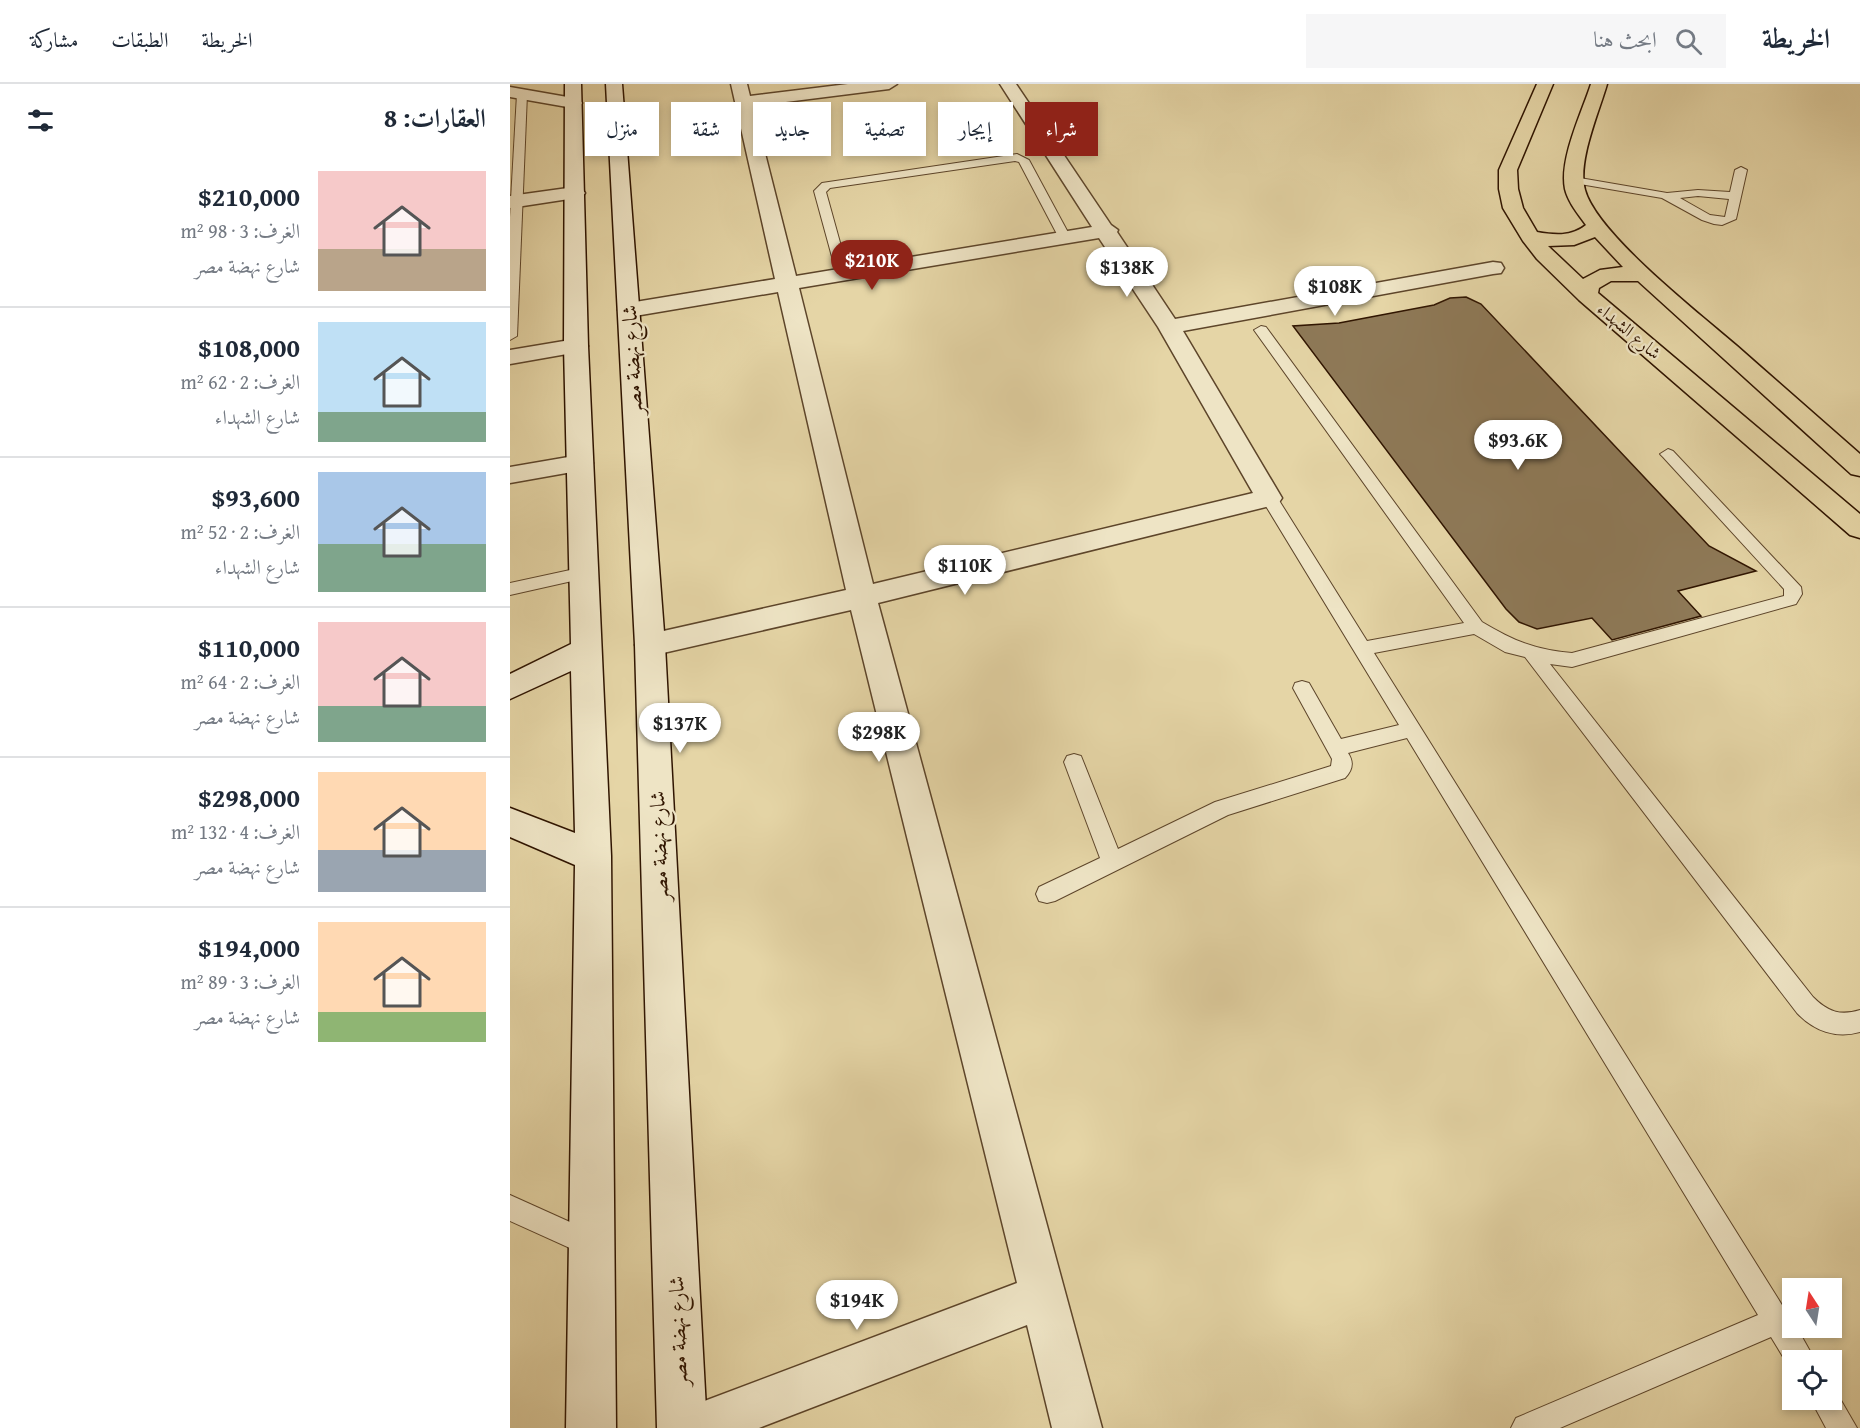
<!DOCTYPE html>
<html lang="ar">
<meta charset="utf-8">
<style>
:root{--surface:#fff;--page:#f6f6f7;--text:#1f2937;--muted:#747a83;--line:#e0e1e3;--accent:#8f2418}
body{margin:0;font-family:"Gentium Book Plus",Amiri,serif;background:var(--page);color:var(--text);direction:rtl;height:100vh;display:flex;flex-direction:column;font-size:22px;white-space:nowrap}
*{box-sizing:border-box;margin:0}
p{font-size:20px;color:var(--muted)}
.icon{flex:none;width:33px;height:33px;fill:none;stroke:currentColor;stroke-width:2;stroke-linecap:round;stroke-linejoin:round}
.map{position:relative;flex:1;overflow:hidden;direction:ltr}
.panel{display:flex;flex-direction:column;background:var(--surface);width:510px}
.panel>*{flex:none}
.guide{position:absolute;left:18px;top:18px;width:570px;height:54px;direction:rtl;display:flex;gap:12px}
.needle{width:39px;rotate:348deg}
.tools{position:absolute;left:1272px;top:1194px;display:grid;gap:12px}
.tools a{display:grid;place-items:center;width:60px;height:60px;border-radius:0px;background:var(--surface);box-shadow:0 3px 9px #0003;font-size:30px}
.price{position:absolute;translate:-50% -51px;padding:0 14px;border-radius:21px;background:#fff;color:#222;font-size:20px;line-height:39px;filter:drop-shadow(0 2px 3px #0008)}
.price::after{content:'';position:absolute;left:50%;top:36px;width:18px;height:14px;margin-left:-9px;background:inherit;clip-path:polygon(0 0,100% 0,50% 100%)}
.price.on{background:var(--accent);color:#fff}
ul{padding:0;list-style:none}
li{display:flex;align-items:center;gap:18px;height:150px;padding:0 24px}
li+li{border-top:2px solid var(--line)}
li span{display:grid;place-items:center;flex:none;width:168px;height:120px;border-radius:0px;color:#555}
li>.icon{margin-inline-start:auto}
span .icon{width:72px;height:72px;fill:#fffc;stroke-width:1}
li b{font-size:26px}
h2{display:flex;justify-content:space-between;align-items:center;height:72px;padding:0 24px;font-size:26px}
.pill{padding:0 21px;border-radius:0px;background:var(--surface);box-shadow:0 3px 9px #0003;font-size:21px;line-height:54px}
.pill.on{background:var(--accent);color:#fff}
header{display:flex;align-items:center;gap:36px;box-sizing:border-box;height:84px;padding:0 30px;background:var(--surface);border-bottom:2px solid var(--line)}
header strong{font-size:28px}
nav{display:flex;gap:33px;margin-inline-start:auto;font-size:21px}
.search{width:420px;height:54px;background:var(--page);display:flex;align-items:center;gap:15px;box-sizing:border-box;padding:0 21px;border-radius:0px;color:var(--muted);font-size:22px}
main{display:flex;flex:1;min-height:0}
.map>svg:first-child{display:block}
</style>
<header>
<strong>الخريطة</strong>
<div class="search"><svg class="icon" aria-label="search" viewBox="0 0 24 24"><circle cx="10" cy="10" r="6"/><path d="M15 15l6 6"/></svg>ابحث هنا</div>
<nav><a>الخريطة</a><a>الطبقات</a><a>مشاركة</a></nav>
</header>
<main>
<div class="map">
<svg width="1350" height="1344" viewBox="0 0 1350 1344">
<rect width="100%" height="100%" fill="#e5d5a6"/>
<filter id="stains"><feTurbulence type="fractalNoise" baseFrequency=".00333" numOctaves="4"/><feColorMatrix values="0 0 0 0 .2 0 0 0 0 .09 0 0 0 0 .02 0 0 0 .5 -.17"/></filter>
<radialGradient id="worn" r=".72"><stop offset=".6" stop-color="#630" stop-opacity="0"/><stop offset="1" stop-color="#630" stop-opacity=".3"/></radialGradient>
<polygon fill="#8e7957" stroke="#301501" stroke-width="1.5" points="956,213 971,220 1199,462 1246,487 1168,507 1191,532 1102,556 1082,534 1027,545 1009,538 996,525 783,242 829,239 924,221 940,214"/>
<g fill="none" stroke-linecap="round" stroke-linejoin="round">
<defs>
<g id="lane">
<polygon points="12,7 17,10 7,252 0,256 0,133 7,10"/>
<polygon points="507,70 519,76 561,154 559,157 551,157 549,154 509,78 505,77 320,104 316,108 339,191 333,195 327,191 304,107 312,99"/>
<path d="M1231,83l6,3 -11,49 -14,6 -8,-1 -12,-4 -40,-22 -88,-15 -6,-3 6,-3 93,16 31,-3 32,2 5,-22zM1188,112l31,3 -4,18 -15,-2 -30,-17z"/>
<path d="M751,242l5,1 216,295c32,19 53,28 90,31l212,-57v-7l-121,-132 -3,-3 8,-5 5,2 128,136 1,7 -6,10 -224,63 -22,-3 263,333c15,15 27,19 47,13v22c-24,7 -46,-1 -63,-19l-272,-356 -20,-5 -31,-18 -100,19 418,668v7h5l18,32h-23l-1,10 -20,-33 -211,91h-49l5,-10 242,-103 -351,-577 -59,15c6,9 5,17 -3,25l-117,37 -173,86 -8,2 -8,-2 -3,-7 3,-7 61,-29 -36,-96 3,-6 7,-2 7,2 37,93 97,-47 116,-36 1,-7 -39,-71 2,-5 7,-2 7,2 32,56 58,-14 -138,-227 2,-4h12l92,147 97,-18 -210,-293z"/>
<polygon points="74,483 80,485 82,489 80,493 0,511 0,499"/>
<polygon points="0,1111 91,1152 95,1161 91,1170 82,1174 0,1137"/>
<polygon points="1322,1304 1325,1306 1347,1344 1316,1344 1301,1316 1322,1316"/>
</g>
<g id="street">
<path d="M221,0h16l3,12 98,-12h49l-8,5 -136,17 43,170 296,-49 -92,-143h16l95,141 7,5 -1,2 58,87 318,-57 8,1 3,5 -3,5 -8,1 -310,57 99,167 -4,6 -400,99 224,825h-50l-25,-103 -268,103h-89l8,-17 339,-128 -166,-673 -201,46 -11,-3 -4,-8 4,-8 11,-3 196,-44 -68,-298 -149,25 -8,-2 -3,-5 3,-5 8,-2 146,-24zM589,154l59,89 95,166 -380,91 -74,-296z"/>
<polygon points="0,3 63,14 69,15 72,19 69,23 63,24 0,13"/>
<polygon points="65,103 72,105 75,109 72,113 0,124 0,112"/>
<polygon points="66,255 74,257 78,262 74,267 0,280 0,266"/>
<polygon points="70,371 79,373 83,379 79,385 0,399 0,383"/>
</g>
<g id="secondary">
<polygon points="55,0 71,0 78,262 101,772 106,1344 56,1344 65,781 0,753 0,724 65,749 61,587 0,615 0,590 61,560 54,262"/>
<polygon points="96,0 112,0 155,561 197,1344 147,1344 125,561"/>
</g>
<path id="highway" d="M1027,0h16l-36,86 1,19 5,19 14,24c17,3 34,5 49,-7 -8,-11 -18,-23 -21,-36 -6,-30 17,-77 26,-105h16c-8,28 -30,78 -22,106 12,44 115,124 152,156 41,36 82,72 123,108v22l-9,-2 -213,-193h-27l-12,7 -1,5 262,221v24l-10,-3 -271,-235 -42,-41 -14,-18 -20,-33 -4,-19v-19zM1085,153l28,30 -23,3 -17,9 -35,-33 26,-1z"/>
</defs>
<use href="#lane" stroke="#5d452a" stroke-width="2"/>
<use href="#street" stroke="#5d452a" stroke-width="3"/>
<use href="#secondary" stroke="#301501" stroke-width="3"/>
<use href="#highway" stroke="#301501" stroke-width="3"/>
<use href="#lane" fill="#eee4c5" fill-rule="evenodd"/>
<use href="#street" fill="#eee4c5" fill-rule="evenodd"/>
<use href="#secondary" fill="#eee4c5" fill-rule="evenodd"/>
<use href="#highway" fill="#e5d5a6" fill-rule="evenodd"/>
</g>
<g text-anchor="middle" stroke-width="4.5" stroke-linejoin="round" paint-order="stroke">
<g font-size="18" fill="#301501" stroke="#eee4c5">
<text transform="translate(1119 247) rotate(40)" y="6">شارع الشهداء</text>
</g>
<g font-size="21" fill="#301501" stroke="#eee4c5">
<text transform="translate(122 276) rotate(-93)" y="7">شارع نهضة مصر</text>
<text transform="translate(149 762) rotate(-92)" y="7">شارع نهضة مصر</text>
<text transform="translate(168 1247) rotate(-92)" y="7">شارع نهضة مصر</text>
</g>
</g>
<rect width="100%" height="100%" filter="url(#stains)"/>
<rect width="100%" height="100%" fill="url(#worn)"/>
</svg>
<div class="tools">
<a><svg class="needle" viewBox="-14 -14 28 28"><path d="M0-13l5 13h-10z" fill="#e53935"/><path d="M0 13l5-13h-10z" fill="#747a83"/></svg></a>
<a><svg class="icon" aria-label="locate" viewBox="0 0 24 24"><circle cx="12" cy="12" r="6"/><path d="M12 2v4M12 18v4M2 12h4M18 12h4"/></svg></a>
</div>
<b class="price on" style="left:362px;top:207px">$210K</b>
<b class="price" style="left:617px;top:214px">$138K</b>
<b class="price" style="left:825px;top:233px">$108K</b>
<b class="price" style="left:1008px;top:387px">$93.6K</b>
<b class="price" style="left:455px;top:512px">$110K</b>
<b class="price" style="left:170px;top:670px">$137K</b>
<b class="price" style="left:369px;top:679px">$298K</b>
<b class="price" style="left:347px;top:1247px">$194K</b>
<div class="guide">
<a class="pill on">شراء</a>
<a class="pill">إيجار</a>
<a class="pill">تصفية</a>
<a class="pill">جديد</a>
<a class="pill">شقة</a>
<a class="pill">منزل</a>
</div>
</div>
<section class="panel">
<h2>العقارات: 8<svg class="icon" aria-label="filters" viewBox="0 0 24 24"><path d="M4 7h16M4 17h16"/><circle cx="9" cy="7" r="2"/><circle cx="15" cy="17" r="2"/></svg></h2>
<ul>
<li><span style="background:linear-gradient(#f6c9c9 65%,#b9a48a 0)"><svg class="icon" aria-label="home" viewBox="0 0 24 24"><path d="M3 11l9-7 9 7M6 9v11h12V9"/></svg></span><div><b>$210,000</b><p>الغرف: 3 · 98 m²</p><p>شارع نهضة مصر</p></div></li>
<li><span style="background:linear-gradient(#bfe0f5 75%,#7fa58c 0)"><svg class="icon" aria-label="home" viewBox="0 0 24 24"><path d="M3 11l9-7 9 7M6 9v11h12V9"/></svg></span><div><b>$108,000</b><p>الغرف: 2 · 62 m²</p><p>شارع الشهداء</p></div></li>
<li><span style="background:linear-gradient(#a9c7e8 60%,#7fa58c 0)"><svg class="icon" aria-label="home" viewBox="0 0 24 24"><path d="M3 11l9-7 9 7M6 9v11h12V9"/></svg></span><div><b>$93,600</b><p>الغرف: 2 · 52 m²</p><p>شارع الشهداء</p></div></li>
<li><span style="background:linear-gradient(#f6c9c9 70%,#7fa58c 0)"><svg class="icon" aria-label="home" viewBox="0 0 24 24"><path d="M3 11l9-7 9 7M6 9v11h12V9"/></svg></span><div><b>$110,000</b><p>الغرف: 2 · 64 m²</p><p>شارع نهضة مصر</p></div></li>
<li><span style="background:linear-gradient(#ffd9b3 65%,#9aa5b1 0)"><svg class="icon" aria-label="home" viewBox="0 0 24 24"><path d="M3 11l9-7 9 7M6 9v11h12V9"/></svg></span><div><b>$298,000</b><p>الغرف: 4 · 132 m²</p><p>شارع نهضة مصر</p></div></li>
<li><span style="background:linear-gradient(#ffd9b3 75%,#8fb573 0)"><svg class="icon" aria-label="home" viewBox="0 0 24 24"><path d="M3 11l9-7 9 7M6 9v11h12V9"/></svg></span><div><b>$194,000</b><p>الغرف: 3 · 89 m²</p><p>شارع نهضة مصر</p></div></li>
</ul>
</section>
</main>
